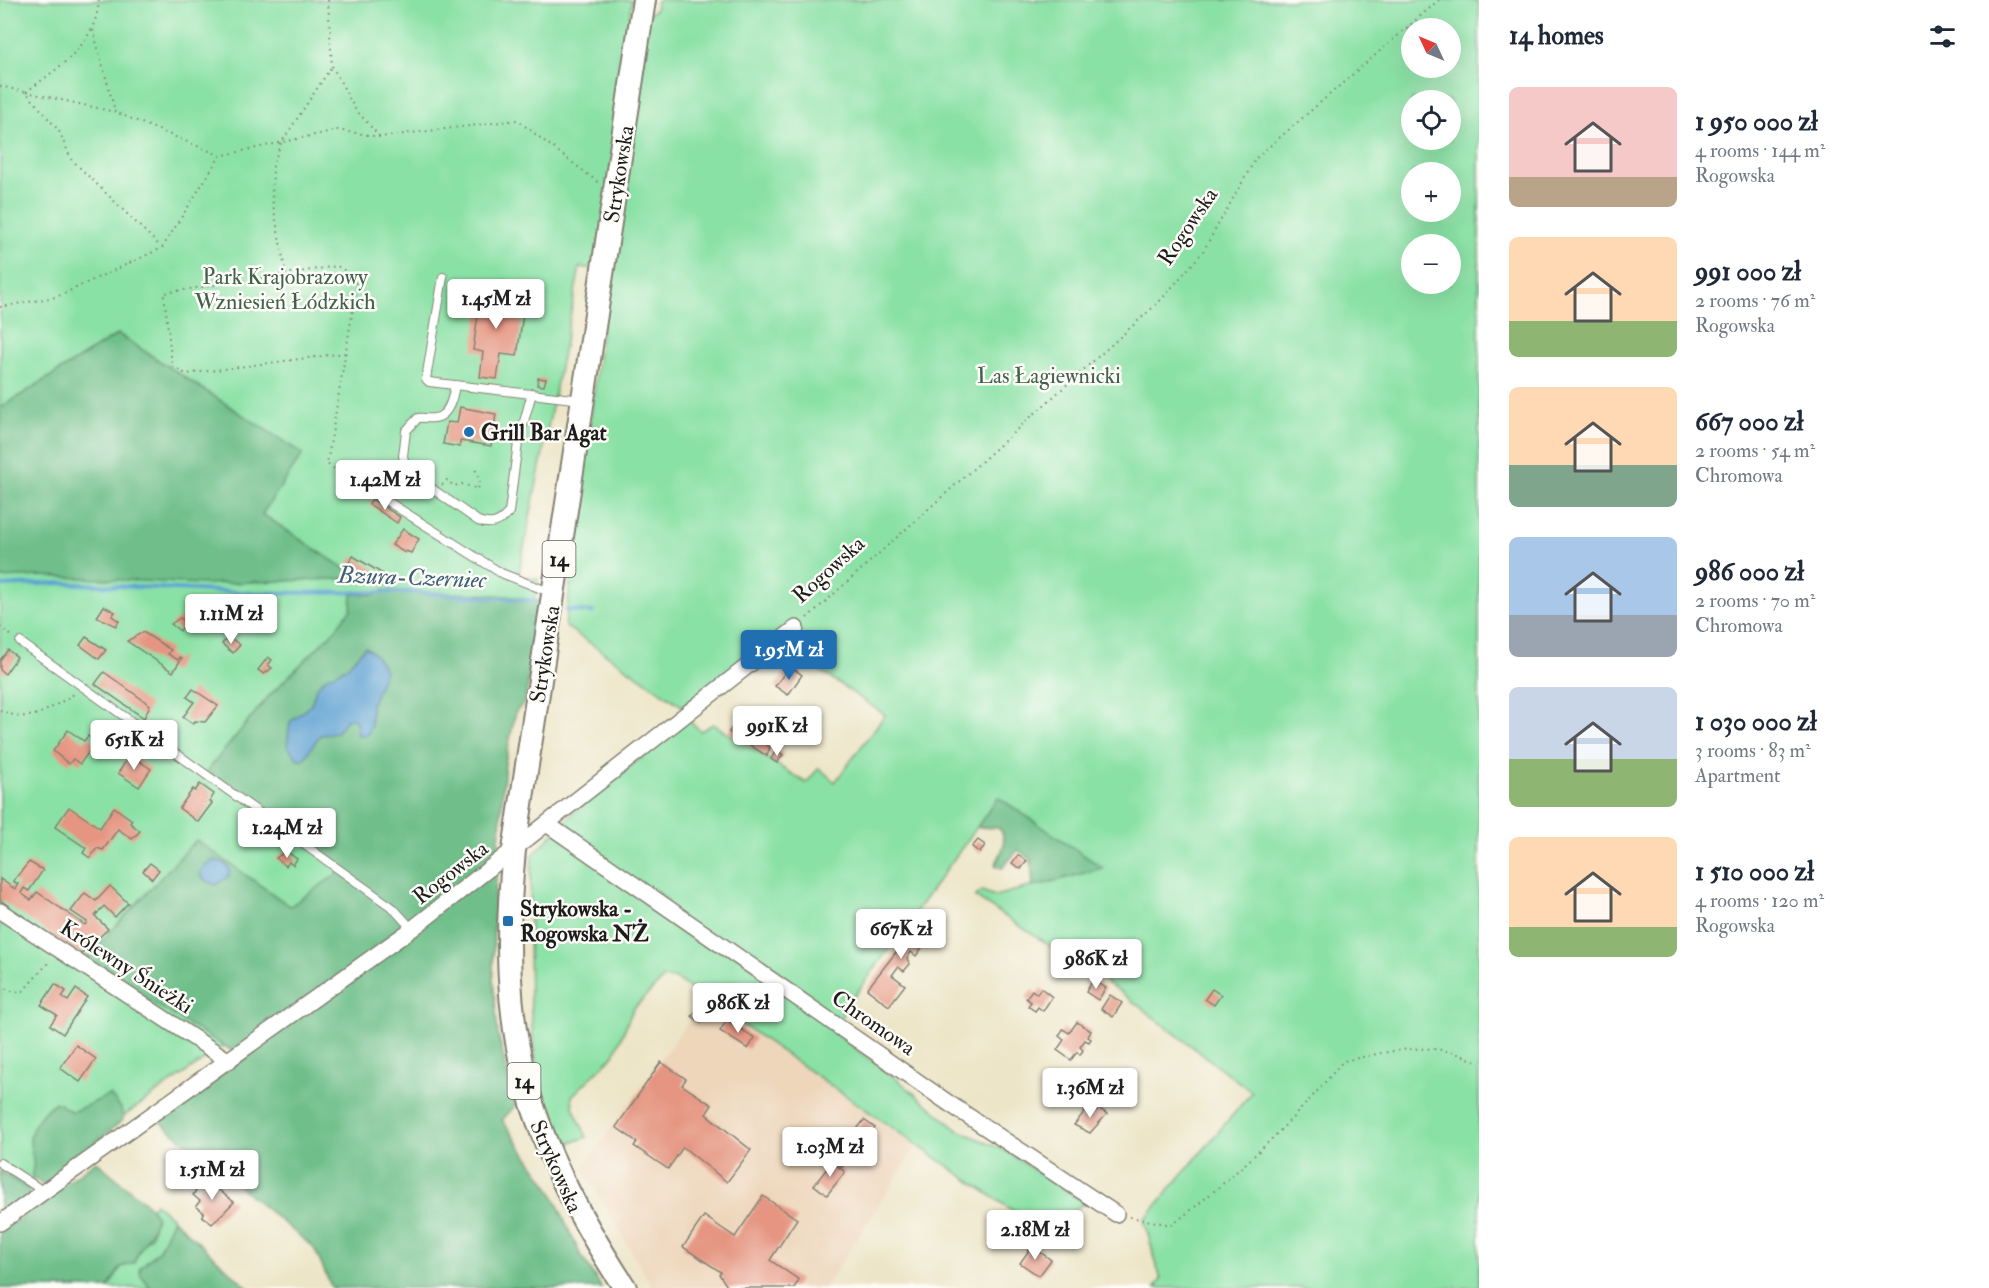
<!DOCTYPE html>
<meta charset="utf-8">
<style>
:root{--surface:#fff;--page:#f6f6f7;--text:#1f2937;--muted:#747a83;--accent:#1f6fb2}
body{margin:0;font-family:"IM FELL Double Pica",serif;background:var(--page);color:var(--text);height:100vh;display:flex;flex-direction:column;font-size:22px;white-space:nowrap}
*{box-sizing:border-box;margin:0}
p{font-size:20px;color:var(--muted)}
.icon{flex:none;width:33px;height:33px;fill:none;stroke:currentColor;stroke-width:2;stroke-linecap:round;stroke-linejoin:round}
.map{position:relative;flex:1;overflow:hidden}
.details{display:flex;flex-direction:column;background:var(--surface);width:510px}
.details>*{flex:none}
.needle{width:39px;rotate:314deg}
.buttons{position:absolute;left:1401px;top:18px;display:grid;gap:12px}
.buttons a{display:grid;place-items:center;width:60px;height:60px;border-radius:50%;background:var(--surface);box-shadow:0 6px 24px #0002;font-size:30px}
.price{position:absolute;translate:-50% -51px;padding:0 14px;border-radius:6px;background:#fff;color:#222;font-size:20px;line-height:39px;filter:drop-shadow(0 2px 3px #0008)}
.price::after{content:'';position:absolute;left:50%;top:36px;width:18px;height:14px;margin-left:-9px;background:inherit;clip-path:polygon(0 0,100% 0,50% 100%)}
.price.active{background:var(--accent);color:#fff}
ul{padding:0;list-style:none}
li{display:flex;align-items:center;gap:18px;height:150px;padding:0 30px}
li span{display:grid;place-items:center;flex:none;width:168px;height:120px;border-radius:9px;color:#555}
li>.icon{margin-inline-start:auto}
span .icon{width:72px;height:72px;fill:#fffc;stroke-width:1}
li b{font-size:26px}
h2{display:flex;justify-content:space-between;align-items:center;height:72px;padding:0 30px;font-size:26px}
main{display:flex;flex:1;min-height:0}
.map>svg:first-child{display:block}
</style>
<main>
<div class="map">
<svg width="1479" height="1288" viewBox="0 0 1479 1288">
<rect width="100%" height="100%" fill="#fdfcf7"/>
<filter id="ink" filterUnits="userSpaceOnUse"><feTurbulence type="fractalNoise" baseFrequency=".0167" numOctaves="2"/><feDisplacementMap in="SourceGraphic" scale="12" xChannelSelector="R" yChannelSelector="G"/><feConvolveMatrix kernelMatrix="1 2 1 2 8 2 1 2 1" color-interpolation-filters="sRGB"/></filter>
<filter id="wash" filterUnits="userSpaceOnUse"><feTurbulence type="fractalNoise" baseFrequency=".008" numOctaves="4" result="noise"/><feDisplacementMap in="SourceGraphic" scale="24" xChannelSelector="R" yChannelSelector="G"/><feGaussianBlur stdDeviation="1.35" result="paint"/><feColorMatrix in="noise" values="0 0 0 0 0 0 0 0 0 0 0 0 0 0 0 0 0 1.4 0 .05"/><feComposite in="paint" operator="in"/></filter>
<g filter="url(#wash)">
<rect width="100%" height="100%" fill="#ede5c7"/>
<polygon fill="#eed6bb" points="704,1000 916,1147 825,1288 653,1288 582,1168"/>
<g fill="#8ae1a5" stroke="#537e60" stroke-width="1.5" fill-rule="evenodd">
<path d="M0,0h632l-4,26 27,-16 2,-10h819l3,4v1284h-324l6,-8 -17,-60 108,-128 -137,-104 -140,-91 7,-6 13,5 107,-28 -104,-70 -155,214 -5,24 60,44 60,50 46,20 81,53 -27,17 -14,-5 4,14 -13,-3 -359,-247 -12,-1 -31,31 -19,46 -42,41 1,11 14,30 -17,6c-51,-39 -41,-225 -38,-287l44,-46 112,-90 13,11 12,-7 93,59 13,-15 16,14 50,-67 -116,-79 -61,53 -26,17 -117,-80 44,-355 -29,-4 -62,310 20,2 -51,282 -487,342zM1412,28h38v40h-38zM1412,100h38v40h-38zM1412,172h38v40h-38zM1412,244h38v40h-38z"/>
<polygon points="155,1203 173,1219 159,1250 140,1268 141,1276 151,1288 108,1288 121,1267 134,1263 143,1243 151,1236 156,1216 151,1208"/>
</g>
<g fill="#6fbf8a" stroke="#466e53" stroke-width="1.5">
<polygon points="118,334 303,454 262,514 359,578 205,584 40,576 0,578 0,408"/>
<polygon points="384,590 498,595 541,601 525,702 516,711 505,762 494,907 493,978 498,1034 515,1106 502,1120 551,1190 580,1254 602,1288 332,1288 314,1248 158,1120 244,1058 83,961 196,840 290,906 343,870 207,771 268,697 336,629 351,609 352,594 374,595"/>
<path d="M998,797l105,71 -70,19 -2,-27 -13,-10 -16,18 -7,-3c7,-13 14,-24 4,-37l-22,-1z"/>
<path d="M110,1095l11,13 2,12 -43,35v6l-35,25 -14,-9c9,-24 -12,-31 8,-59 6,-7 9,-12 17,-16l16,10z"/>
<path d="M96,1161l55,47 5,8c-3,20 -16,27 -22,47l-13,4 -13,21h-108v-55z"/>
<polygon points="0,1172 29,1189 29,1196 0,1217"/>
<polygon points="173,1219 248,1288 195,1288 192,1285 188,1288 151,1288 141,1276 140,1268 159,1250"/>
</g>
<g fill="#5da1d2" stroke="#3c5e77" stroke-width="1.5">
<path d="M365,647c7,3 18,16 20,24l-14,34v22l-4,8h-9l-2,-14 -5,-3 -5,2 -10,13 -16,2 -16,24h-6l-11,-13 3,-24 21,-17 5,-17 9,-10 21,-10z"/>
<polygon points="215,860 225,863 230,870 228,877 216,885 204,880 199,874 206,864"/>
</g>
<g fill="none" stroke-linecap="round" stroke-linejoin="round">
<g stroke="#5da1d2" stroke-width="4">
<polyline points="0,586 60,583 255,593 413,592 535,601"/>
<polyline points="566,610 593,612"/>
</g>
</g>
<g id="blocks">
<g fill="#e59581">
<polygon points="491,284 501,285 500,290 508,291 506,306 518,308 518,313 523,314 517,356 501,354 497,379 480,377 483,352 473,350 482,287 491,289"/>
<polygon points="538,378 546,379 544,386 537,385"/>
<polygon points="460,407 496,414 491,446 460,441 460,447 443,444 447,422 457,423"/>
<polygon points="372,499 400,517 397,523 369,504"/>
<polygon points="403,529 419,539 411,553 406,551 405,553 392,545"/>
<polygon points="353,556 388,577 383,587 347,566"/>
<polygon points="104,606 115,612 112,616 119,621 116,626 97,617"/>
<polygon points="180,618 186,622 180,631 171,624"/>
<polygon points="143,632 171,650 168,654 178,660 180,657 182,658 173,672 127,641"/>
<polygon points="228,636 240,645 233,653 222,644"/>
<polygon points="86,637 106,650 99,659 80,645"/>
<polygon points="8,650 17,657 5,674 0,670 0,660"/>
<polygon points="268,657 272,660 268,665 272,668 264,674 258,670"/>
<polygon points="790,666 802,675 788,695 775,686"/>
<polygon points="104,672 150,705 144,718 95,684"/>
<polygon points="193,689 218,706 205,722 195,721 193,724 183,717 194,702 187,697"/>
<polygon points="734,724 749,733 754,724 762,730 756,738 770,747 767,756 729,732"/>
<polygon points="68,730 84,741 88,736 96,742 80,764 73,759 69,764 53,751"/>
<polygon points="776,750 783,755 777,763 771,759"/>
<polygon points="130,755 151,769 139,787 118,773"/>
<polygon points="200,784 214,794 210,801 212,803 198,822 179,808 193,789 195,791"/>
<polygon points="69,807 100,828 114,807 132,820 130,823 140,831 132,839 118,829 103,850 97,848 90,858 83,853 86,848 55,827"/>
<polygon points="978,840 985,845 980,853 972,847"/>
<polygon points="286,851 297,859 293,865 289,862 286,866 276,858"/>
<polygon points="1018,855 1027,861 1021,869 1012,863"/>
<polygon points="29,862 43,870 29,891 24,888 21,893 31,900 37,892 85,925 87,922 71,911 85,893 96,901 110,886 128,903 115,917 104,906 95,916 108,929 80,955 0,900 0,879 15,889 18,884 13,881"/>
<polygon points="150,863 159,870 152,879 143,871"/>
<polygon points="917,914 936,928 916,956 911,952 907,959 910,964 904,971 898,967 892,975 905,985 889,1006 867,989 904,942 899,938"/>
<polygon points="1093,980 1106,988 1098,1000 1086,992"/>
<polygon points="55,984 66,991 62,997 68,1001 76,989 87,997 63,1034 50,1025 57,1015 41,1005"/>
<polygon points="1041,988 1052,997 1043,1011 1038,1007 1035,1011 1028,1006 1031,1002 1026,998 1032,990 1037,994"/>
<polygon points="1212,989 1221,995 1214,1005 1205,999"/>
<polygon points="1110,995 1122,1003 1113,1017 1101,1009"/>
<polygon points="704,1000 711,1005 701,1023 692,1016"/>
<polygon points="727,1020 755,1038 748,1049 720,1031"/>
<polygon points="1077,1022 1091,1031 1088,1037 1091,1039 1089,1042 1085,1040 1080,1047 1083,1050 1080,1055 1077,1052 1071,1060 1057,1050 1064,1040 1059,1036 1063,1029 1069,1033"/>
<polygon points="76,1045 96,1059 80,1082 60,1068"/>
<polygon points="661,1062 686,1079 682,1085 712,1105 706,1114 751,1150 727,1182 683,1147 668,1169 634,1146 637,1142 616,1127"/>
<polygon points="1089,1106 1096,1111 1098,1108 1107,1114 1090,1133 1074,1125"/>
<polygon points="864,1120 875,1128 842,1167 833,1160"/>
<polygon points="832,1162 845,1172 827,1195 814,1185"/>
<polygon points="205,1179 234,1202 212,1224 202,1216 204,1213 196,1206 200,1201 193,1195"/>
<polygon points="763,1196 797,1219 770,1260 799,1280 794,1288 728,1288 719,1274 721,1272 683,1247 704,1216 735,1237"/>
<polygon points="1032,1246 1051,1260 1039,1276 1020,1263"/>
</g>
</g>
</g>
<g filter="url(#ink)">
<use href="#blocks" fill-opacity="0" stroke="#848072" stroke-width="1.5"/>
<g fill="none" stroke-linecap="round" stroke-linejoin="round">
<defs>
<g id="service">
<polyline points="443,277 426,379 429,382 582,400"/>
<path d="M455,385c-2,12 -6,32 -21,33 -7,1 -10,-1 -16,0l-12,13 -3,25 4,15 71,50c13,5 22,2 31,-9l9,-69 14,-50"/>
<polyline points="371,491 501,573 552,593"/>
<polyline points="20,642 393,908 412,929"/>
<polyline points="0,1163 37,1187 42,1194"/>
</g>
<g id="minor">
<polyline points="547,824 947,1102 1116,1214"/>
<polyline points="0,911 229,1061"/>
<polyline points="0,1223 412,929 796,628"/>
</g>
<path id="primary" d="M625,1288c-100,-154 -129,-254 -111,-438l130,-850"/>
</defs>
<use href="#service" stroke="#848072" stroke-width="10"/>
<use href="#minor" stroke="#848072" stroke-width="18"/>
<use href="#primary" stroke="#848072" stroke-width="26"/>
<g stroke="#848072" stroke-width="2" stroke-dasharray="1.5 4.5" stroke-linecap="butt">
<polyline points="328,0 332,66 355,109 380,137"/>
<polyline points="93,30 115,111"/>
<polyline points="0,86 26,92 59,131 71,159 161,247"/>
<polyline points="26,92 115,112 219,155"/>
<path d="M26,92c33,-25 70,-47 73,-92"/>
<polyline points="286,274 272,199 273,165 281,143 332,66"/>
<polyline points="0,307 56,297 162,248 220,156 337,130 380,137 517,120 599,183"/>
<polyline points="345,353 186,374 172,366 164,293 337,266 349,273 357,285 327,464 364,487"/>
<polyline points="442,485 447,480 454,486 462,484 478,489 480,482 474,466"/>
<polyline points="807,618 1159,302 1202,253 1256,158 1439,0"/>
<polyline points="0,627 12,636"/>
<path d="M0,710c31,15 47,0 74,-16"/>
<polyline points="0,986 14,992 23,991 51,960"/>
<path d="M1130,1217l42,8c66,-51 118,-100 171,-164 45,-9 94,-24 136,3"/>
</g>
<use href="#service" stroke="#fff" stroke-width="8"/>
<use href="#minor" stroke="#fff" stroke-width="15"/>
<use href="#primary" stroke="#fff" stroke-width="22"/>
</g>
</g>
<g fill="#1f6fb2" stroke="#fdfcf7" stroke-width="2">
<circle cx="469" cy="432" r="6"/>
<rect x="502" y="915" width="12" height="12" rx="3"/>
</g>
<g text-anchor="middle" stroke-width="5" stroke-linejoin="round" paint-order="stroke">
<g fill="#fdfcf7" stroke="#605f5e" stroke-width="1.5">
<rect x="542.5" y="541" width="33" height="36" rx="4.5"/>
<rect x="507.5" y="1063" width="33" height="36" rx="4.5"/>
</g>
<g font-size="21" font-weight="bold" fill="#1c1c1c">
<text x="559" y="566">14</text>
<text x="524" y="1088">14</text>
</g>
<g font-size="22" fill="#1c1c1c" stroke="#fdfcf7">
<text transform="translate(618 174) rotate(-81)" y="8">Strykowska</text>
<text transform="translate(1187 226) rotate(-56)" y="8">Rogowska</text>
<text transform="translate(828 569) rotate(-42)" y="8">Rogowska</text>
<text transform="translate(544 654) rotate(-81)" y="8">Strykowska</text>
<text transform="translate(450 872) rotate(-38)" y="8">Rogowska</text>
<text transform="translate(127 966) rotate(33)" y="8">Królewny Śnieżki</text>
<text transform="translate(874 1022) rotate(35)" y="8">Chromowa</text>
<text transform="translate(557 1166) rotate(66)" y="8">Strykowska</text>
</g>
<g font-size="22" fill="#42614c" stroke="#fdfcf7">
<text x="285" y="284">Park Krajobrazowy<tspan x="285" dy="25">Wzniesień Łódzkich</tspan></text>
<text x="1049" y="383">Las Łagiewnicki</text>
</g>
<g font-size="22" font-weight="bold" fill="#1c1c1c" stroke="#fdfcf7" text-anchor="start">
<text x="481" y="440">Grill Bar Agat</text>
<text x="520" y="916">Strykowska -<tspan x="520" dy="25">Rogowska NŻ</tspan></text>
</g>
<g font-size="24" font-style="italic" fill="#3c5e77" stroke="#fdfcf7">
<text transform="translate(412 577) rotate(2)" y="8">Bzura-Czerniec</text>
</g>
</g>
</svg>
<div class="buttons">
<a><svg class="needle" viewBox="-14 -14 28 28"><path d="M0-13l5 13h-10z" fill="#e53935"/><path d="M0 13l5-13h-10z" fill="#747a83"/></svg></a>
<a><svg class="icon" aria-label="locate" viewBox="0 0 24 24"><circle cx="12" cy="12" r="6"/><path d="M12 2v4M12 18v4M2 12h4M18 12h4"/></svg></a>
<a>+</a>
<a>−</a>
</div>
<b class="price" style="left:496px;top:330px">1.45M zł</b>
<b class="price" style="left:385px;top:511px">1.42M zł</b>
<b class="price" style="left:231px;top:645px">1.11M zł</b>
<b class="price active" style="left:789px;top:681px">1.95M zł</b>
<b class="price" style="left:777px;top:757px">991K zł</b>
<b class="price" style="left:134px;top:771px">651K zł</b>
<b class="price" style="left:287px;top:859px">1.24M zł</b>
<b class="price" style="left:901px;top:960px">667K zł</b>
<b class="price" style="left:1096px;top:990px">986K zł</b>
<b class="price" style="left:738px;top:1034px">986K zł</b>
<b class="price" style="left:1090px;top:1119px">1.36M zł</b>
<b class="price" style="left:830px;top:1178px">1.03M zł</b>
<b class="price" style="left:212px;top:1201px">1.51M zł</b>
<b class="price" style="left:1035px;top:1261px">2.18M zł</b>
</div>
<section class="details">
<h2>14 homes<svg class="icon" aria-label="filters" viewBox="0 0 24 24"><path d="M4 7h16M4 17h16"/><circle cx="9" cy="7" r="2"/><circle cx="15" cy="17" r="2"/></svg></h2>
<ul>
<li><span style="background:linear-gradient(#f6c9c9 75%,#b9a48a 0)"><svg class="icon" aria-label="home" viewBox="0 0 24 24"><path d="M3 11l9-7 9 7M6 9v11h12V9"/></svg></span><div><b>1 950 000 zł</b><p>4 rooms · 144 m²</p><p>Rogowska</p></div></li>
<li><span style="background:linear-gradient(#ffd9b3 70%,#8fb573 0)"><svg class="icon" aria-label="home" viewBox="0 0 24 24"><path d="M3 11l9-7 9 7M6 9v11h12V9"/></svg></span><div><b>991 000 zł</b><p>2 rooms · 76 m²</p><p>Rogowska</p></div></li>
<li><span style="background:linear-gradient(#ffd9b3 65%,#7fa58c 0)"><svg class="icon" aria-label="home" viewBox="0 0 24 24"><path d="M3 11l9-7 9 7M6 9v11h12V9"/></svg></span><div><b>667 000 zł</b><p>2 rooms · 54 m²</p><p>Chromowa</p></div></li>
<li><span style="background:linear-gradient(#a9c7e8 65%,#9aa5b1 0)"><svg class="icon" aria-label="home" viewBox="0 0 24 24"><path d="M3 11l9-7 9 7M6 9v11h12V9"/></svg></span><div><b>986 000 zł</b><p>2 rooms · 70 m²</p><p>Chromowa</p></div></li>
<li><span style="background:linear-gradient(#c9d6e8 60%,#8fb573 0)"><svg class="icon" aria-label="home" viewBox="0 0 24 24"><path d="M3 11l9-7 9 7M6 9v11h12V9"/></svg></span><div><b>1 030 000 zł</b><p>3 rooms · 83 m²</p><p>Apartment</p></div></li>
<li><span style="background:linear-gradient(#ffd9b3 75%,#8fb573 0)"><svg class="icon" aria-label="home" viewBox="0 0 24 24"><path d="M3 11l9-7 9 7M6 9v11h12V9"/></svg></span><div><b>1 510 000 zł</b><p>4 rooms · 120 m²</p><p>Rogowska</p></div></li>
</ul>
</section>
</main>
